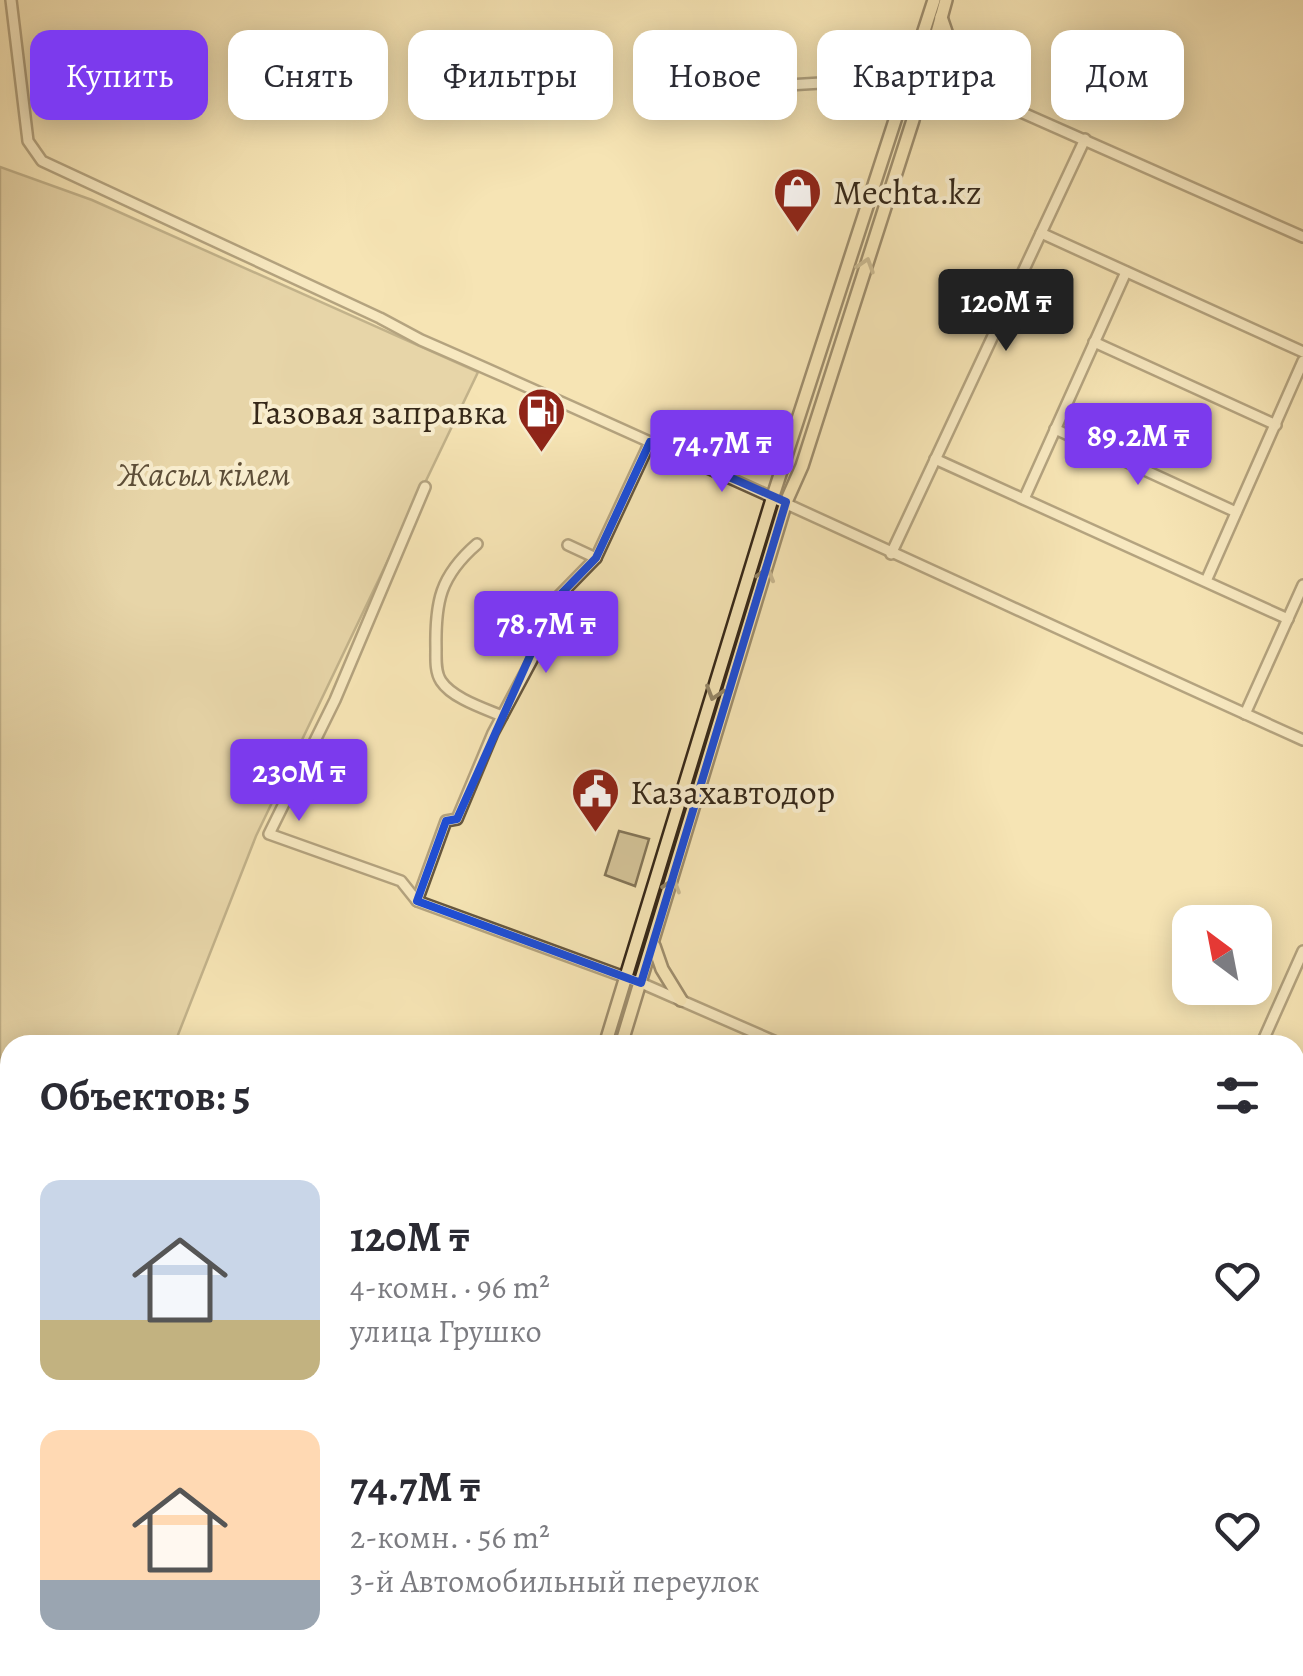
<!DOCTYPE html>
<html lang="ru">
<meta charset="utf-8">
<style>
:root{--surface:#fff;--page:#f7f7f7;--text:#2b2b33;--muted:#7c7c81;--accent:#7c3aed}
body{margin:0;font-family:Alegreya,serif;background:var(--page);color:var(--text);height:100vh;display:flex;flex-direction:column;font-size:38px;white-space:nowrap}
*{box-sizing:border-box;margin:0}
p{font-size:32px;color:var(--muted)}
.icon{flex:none;width:55px;height:55px;fill:none;stroke:currentColor;stroke-width:2;stroke-linecap:round;stroke-linejoin:round}
.map{position:relative;flex:1;overflow:hidden}
.details{position:absolute;left:0px;top:1035px;width:1305px;height:642px;display:flex;flex-direction:column;background:var(--surface);border-radius:30px 30px 0 0;box-shadow:0 5px 25px #0003}
.details>*{flex:none}
.top-card{position:absolute;left:30px;top:30px;width:1245px;height:90px;display:flex;gap:20px}
.needle{width:65px;rotate:328deg}
.buttons{position:absolute;left:1172px;top:905px;display:grid;gap:20px}
.buttons a{display:grid;place-items:center;width:100px;height:100px;border-radius:20px;background:var(--surface);box-shadow:0 5px 25px #0003;font-size:50px}
.price{position:absolute;translate:-50% -85px;padding:0 22px;border-radius:10px;background:var(--accent);color:#fff;font-size:32px;line-height:65px;filter:drop-shadow(0 2px 5px #0008)}
.price::after{content:'';position:absolute;left:50%;top:60px;width:30px;height:22px;margin-left:-15px;background:inherit;clip-path:polygon(0 0,100% 0,50% 100%)}
.price.selected{background:#222;color:#fff}
ul{padding:0;list-style:none}
li{display:flex;align-items:center;gap:30px;height:250px;padding:0 40px}
li span{display:grid;place-items:center;flex:none;width:280px;height:200px;border-radius:20px;color:#555}
li>.icon{margin-inline-start:auto}
span .icon{width:120px;height:120px;fill:#fffc;stroke-width:1}
li b{font-size:42px}
h2{display:flex;justify-content:space-between;align-items:center;height:120px;padding:0 40px;font-size:42px}
.pill{padding:0 35px;border-radius:20px;background:var(--surface);box-shadow:0 5px 25px #0003;font-size:35px;line-height:90px}
.pill.selected{background:var(--accent);color:#fff}
.map>svg:first-child{display:block}
</style>
<div class="map">
<svg width="1303" height="1676" viewBox="0 0 1303 1676">
<rect width="100%" height="100%" fill="#f5e4b4"/>
<filter id="stains"><feTurbulence type="fractalNoise" baseFrequency=".002" numOctaves="4"/><feColorMatrix values="0 0 0 0 .2 0 0 0 0 .09 0 0 0 0 .02 0 0 0 .5 -.17"/></filter>
<radialGradient id="worn" r=".72"><stop offset=".6" stop-color="#630" stop-opacity="0"/><stop offset="1" stop-color="#630" stop-opacity=".3"/></radialGradient>
<g fill="#d4c499" stroke="#847658" stroke-width="2.5">
<polygon points="0,167 92,200 478,372 256,836 174,1045 10,1045 10,1482 0,1482"/>
<polygon points="619,831 649,839 635,886 605,875"/>
</g>
<g fill="none" stroke-linecap="round" stroke-linejoin="round">
<g stroke="#817256" stroke-width="2.5">
<polyline points="573,1668 590,1676"/>
<polyline points="324,1676 327,1668"/>
</g>
<defs>
<g id="minor">
<path d="M11,0l17,141 14,20 338,157 41,22c296,129 587,267 882,400"/>
<path d="M675,77c48,8 97,10 146,6 42,-3 82,-15 123,-5l359,159"/>
<polyline points="1041,233 1303,352"/>
<polyline points="1094,342 1276,425"/>
<polyline points="1055,429 1236,512"/>
<polyline points="935,459 1288,619"/>
<polyline points="425,487 335,700 269,834 401,881 417,901 641,983 783,1045"/>
<polyline points="1024,499 1126,272"/>
<path d="M477,544c-37,32 -42,58 -41,105 0,10 -1,23 5,32 11,17 42,27 61,35"/>
<polyline points="568,545 596,558"/>
<polyline points="891,554 1085,139"/>
<polyline points="1206,581 1303,361"/>
<polyline points="1245,714 1303,585"/>
<polyline points="417,901 446,821 457,819 493,733 532,660 555,600 596,558 650,442"/>
<polyline points="1261,1045 1303,951"/>
<polyline points="1295,1295 1303,1299"/>
<polyline points="1141,1668 1159,1676"/>
<polyline points="973,1676 977,1668"/>
</g>
<g id="major">
<polyline points="914,114 949,99 982,92 952,49 941,17"/>
<polyline points="654,946 662,969 681,1000"/>
<polyline points="605,1045 773,496 934,0"/>
<polyline points="621,1045 786,502 802,466 913,120 946,0"/>
<polyline points="697,1668 715,1676"/>
<polyline points="404,1676 406,1668"/>
<polyline points="418,1676 421,1668"/>
</g>
</defs>
<use href="#minor" stroke="#65563f" stroke-width="14"/>
<use href="#major" stroke="#352718" stroke-width="16"/>
<use href="#minor" stroke="#f8edce" stroke-width="9"/>
<use href="#major" stroke="#f5e4b4" stroke-width="11"/>
</g>
<defs><path id="oneway-chevron" d="M-2-3.5L2.5 0L-2 3.5" fill="none" stroke-width="1.6" stroke-linecap="round" stroke-linejoin="round" transform="scale(2.5)"/></defs>
<g stroke="#958666">
<use href="#oneway-chevron" transform="translate(866 265) rotate(-72)"/>
<use href="#oneway-chevron" transform="translate(766 574) rotate(-74)"/>
<use href="#oneway-chevron" transform="translate(714 693) rotate(107)"/>
<use href="#oneway-chevron" transform="translate(672 885) rotate(-73)"/>
</g>
<path d="M0 0H1303V1676H0ZM650,442l136,60 -145,481 -224,-82 29,-80 11,-2 98,-219 41,-42z" fill="#f5e4b4" fill-opacity=".55" fill-rule="evenodd"/>
<path fill="none" stroke="#1d4ed8" stroke-width="8" stroke-linejoin="round" d="M650,442l136,60 -145,481 -224,-82 29,-80 11,-2 98,-219 41,-42z"/>
<defs>
<symbol id="shop-pin" viewBox="-11 -11 22 30"><path d="M0 17L-7.5 6A9.5 9.5 0 1 1 7.5 6Z" fill="#8f2418" stroke="#f8edce"/><path d="M-5-2.5h2.3a2.7 3.5 0 0 1 5.4 0H5L5.5 6h-11ZM-1.5-2.5h3a1.5 2.3 0 0 0-3 0Z" fill="#fff"/></symbol>
<symbol id="fuel-pin" viewBox="-11 -11 22 30"><path d="M0 17L-7.5 6A9.5 9.5 0 1 1 7.5 6Z" fill="#8f2418" stroke="#f8edce"/><path d="M-5.5-6h7V0h2V4h1.3V-2.5L3-4.5l.8-.8L6-3V5H2.5V1h-1V6h-7ZM-4.2-4.7v3.2H.2V-4.7Z" fill="#fff"/></symbol>
<symbol id="civic-pin" viewBox="-11 -11 22 30"><path d="M0 17L-7.5 6A9.5 9.5 0 1 1 7.5 6Z" fill="#8f2418" stroke="#f8edce"/><path d="M-.6-6.5H3V-4.5H.6V-3L4-1V1h2V6H-6V1h2V-1L-.6-3ZM-1.2 2.5V6h2.4V2.5Z" fill="#fff"/></symbol>
</defs>
<g fill-rule="evenodd">
<use href="#shop-pin" x="770" y="164" width="55" height="75"/>
<use href="#fuel-pin" x="514" y="384" width="55" height="75"/>
<use href="#civic-pin" x="568" y="764" width="55" height="75"/>
</g>
<g text-anchor="middle" stroke-width="8" stroke-linejoin="round" paint-order="stroke">
<g font-size="35" fill="#352718" stroke="#f8edce" text-anchor="start">
<text x="833" y="204">Mechta.kz</text>
<text x="507" y="424" text-anchor="end">Газовая заправка</text>
<text x="630" y="804">Казахавтодор</text>
</g>
<g font-size="35" font-style="italic" fill="#5d4e38" stroke="#f8edce">
<text x="204" y="486">Жасыл кілем</text>
</g>
</g>
<rect width="100%" height="100%" filter="url(#stains)"/>
<rect width="100%" height="100%" fill="url(#worn)"/>
</svg>
<div class="buttons">
<a><svg class="needle" viewBox="-14 -14 28 28"><path d="M0-13l5 13h-10z" fill="#e53935"/><path d="M0 13l5-13h-10z" fill="#7c7c81"/></svg></a>
</div>
<b class="price selected" style="left:1006px;top:354px">120M ₸</b>
<b class="price" style="left:1138px;top:488px">89.2M ₸</b>
<b class="price" style="left:722px;top:495px">74.7M ₸</b>
<b class="price" style="left:546px;top:676px">78.7M ₸</b>
<b class="price" style="left:299px;top:824px">230M ₸</b>
<div class="top-card">
<a class="pill selected">Купить</a>
<a class="pill">Снять</a>
<a class="pill">Фильтры</a>
<a class="pill">Новое</a>
<a class="pill">Квартира</a>
<a class="pill">Дом</a>
</div>
<section class="details">
<h2>Объектов: 5<svg class="icon" aria-label="filters" viewBox="0 0 24 24"><path d="M4 7h16M4 17h16"/><circle cx="9" cy="7" r="2"/><circle cx="15" cy="17" r="2"/></svg></h2>
<ul>
<li><span style="background:linear-gradient(#c9d6e8 70%,#c2b280 0)"><svg class="icon" aria-label="home" viewBox="0 0 24 24"><path d="M3 11l9-7 9 7M6 9v11h12V9"/></svg></span><div><b>120M ₸</b><p>4-комн. · 96 m²</p><p>улица Грушко</p></div><svg class="icon" aria-label="heart" viewBox="0 0 24 24"><path d="M12 20l-8-8c-3-5 5-10 8-4 3-6 11-1 8 4z"/></svg></li>
<li><span style="background:linear-gradient(#ffd9b3 75%,#9aa5b1 0)"><svg class="icon" aria-label="home" viewBox="0 0 24 24"><path d="M3 11l9-7 9 7M6 9v11h12V9"/></svg></span><div><b>74.7M ₸</b><p>2-комн. · 56 m²</p><p>3-й Автомобильный переулок</p></div><svg class="icon" aria-label="heart" viewBox="0 0 24 24"><path d="M12 20l-8-8c-3-5 5-10 8-4 3-6 11-1 8 4z"/></svg></li>
</ul>
</section>
</div>
